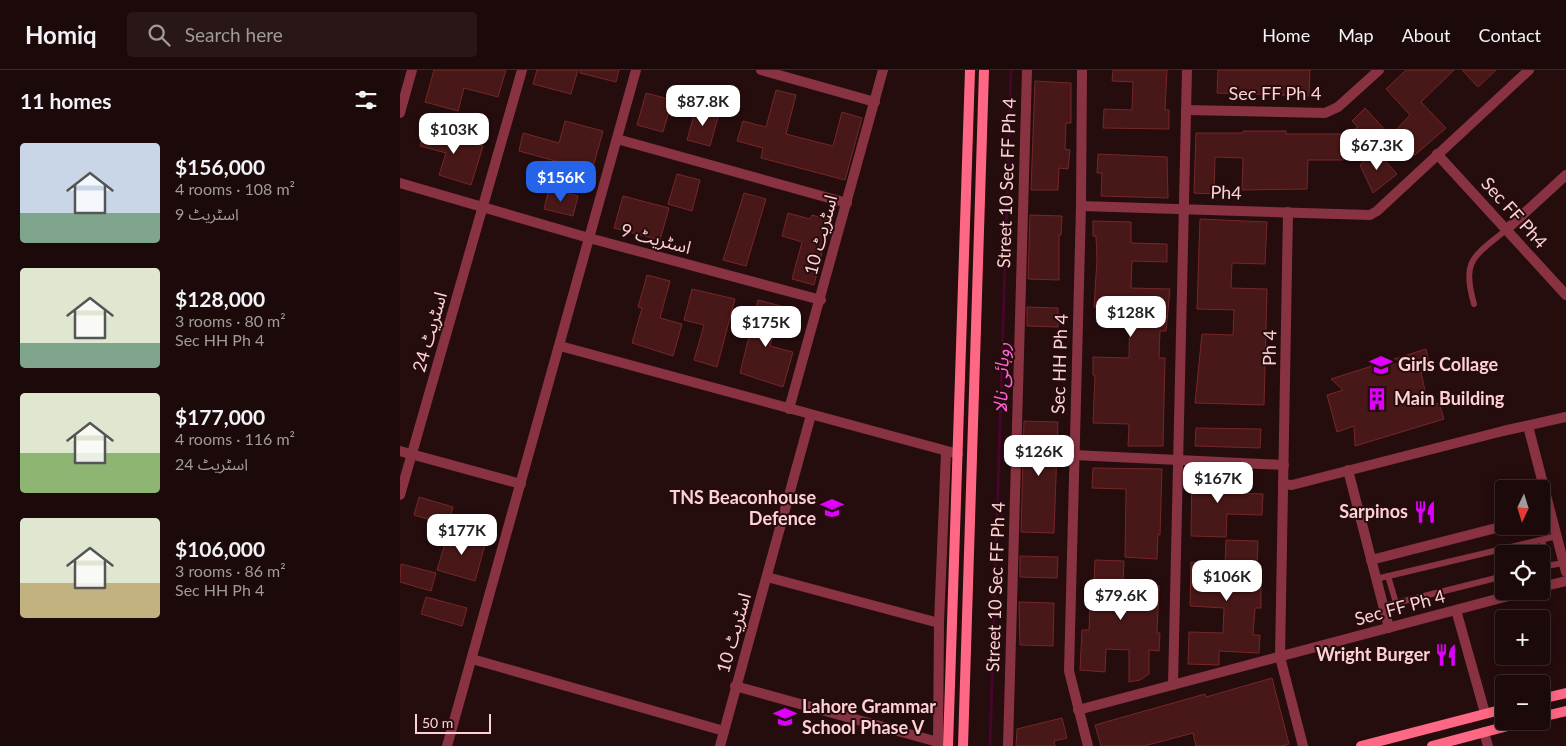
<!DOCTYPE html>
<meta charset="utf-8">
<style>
:root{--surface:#1c090a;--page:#291718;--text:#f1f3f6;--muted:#a09a9c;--line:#3a2a2b;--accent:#2563eb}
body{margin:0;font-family:Lato,"Noto Sans Arabic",sans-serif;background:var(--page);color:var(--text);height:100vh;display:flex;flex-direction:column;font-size:19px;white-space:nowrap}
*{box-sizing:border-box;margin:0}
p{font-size:16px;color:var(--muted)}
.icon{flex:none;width:28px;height:28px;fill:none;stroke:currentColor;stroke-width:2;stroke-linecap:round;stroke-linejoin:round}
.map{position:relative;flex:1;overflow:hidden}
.sheet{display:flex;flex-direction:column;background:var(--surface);width:400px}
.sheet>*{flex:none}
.needle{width:32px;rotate:184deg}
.tools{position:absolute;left:1095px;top:410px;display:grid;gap:10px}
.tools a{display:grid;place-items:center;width:55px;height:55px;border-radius:5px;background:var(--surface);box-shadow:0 2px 12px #0003,0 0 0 1px var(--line);font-size:25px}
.scale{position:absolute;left:15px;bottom:12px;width:76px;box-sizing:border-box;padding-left:5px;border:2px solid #ffd1d5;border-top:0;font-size:14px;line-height:18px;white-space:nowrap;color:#ffd1d5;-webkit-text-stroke:4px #250c0d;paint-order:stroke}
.price{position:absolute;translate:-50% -42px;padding:0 11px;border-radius:10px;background:#fff;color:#222;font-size:16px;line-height:32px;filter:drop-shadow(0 1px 2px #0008)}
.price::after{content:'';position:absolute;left:50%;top:30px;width:15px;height:11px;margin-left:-8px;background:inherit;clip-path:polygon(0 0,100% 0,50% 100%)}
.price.current{background:var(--accent);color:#fff}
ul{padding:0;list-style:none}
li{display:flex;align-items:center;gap:15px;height:125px;padding:0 20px}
li span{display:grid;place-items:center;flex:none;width:140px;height:100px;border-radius:5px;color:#555}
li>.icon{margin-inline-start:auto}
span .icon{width:60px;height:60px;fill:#fffc;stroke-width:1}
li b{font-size:21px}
h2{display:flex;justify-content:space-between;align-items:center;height:60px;padding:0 20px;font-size:21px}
header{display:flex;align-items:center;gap:30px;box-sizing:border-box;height:70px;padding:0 25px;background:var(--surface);border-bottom:1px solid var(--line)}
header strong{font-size:24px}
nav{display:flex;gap:28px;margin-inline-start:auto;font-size:18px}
.search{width:350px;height:45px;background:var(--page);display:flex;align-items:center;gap:12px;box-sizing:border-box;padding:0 18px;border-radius:5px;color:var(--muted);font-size:19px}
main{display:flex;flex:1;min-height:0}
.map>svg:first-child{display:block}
</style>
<header>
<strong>Homiq</strong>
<div class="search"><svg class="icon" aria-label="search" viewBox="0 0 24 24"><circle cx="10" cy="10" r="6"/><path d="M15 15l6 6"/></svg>Search here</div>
<nav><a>Home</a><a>Map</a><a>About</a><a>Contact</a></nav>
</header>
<main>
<section class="sheet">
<h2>11 homes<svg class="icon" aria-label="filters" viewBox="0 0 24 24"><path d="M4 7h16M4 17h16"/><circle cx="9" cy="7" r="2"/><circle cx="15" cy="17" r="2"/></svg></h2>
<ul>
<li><span style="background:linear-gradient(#c9d6e8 70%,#7fa58c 0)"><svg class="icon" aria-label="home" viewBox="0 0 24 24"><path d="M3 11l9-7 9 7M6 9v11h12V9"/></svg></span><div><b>$156,000</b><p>4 rooms · 108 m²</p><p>اسٹریٹ 9</p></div></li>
<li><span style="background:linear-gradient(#dfe7d0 75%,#7fa58c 0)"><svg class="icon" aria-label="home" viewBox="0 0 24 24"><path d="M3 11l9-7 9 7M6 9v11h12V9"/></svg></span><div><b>$128,000</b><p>3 rooms · 80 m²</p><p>Sec HH Ph 4</p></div></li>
<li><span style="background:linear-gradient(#dfe7d0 60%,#8fb573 0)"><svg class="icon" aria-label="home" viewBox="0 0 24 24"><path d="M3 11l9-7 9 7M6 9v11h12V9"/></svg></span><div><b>$177,000</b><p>4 rooms · 116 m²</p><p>اسٹریٹ 24</p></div></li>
<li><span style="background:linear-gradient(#dfe7d0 65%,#c2b280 0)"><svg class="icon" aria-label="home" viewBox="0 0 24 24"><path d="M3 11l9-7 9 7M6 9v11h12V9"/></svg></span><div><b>$106,000</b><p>3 rooms · 86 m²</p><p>Sec HH Ph 4</p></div></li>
</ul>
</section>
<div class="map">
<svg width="1166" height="676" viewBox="0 0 1166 676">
<rect width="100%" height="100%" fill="#250c0d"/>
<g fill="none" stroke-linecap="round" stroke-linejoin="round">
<polyline stroke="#46052a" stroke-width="3" points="590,676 611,0"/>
</g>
<g fill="#481717" stroke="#762728">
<polygon points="34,0 106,0 98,27 64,18 58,41 25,32"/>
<polygon points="137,0 178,0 171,24 133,14"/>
<polygon points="180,0 219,0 216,12 180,3"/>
<polygon points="713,0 767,0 765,40 769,40 769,59 703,58 704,39 732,40 733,12 712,11"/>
<polygon points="818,0 910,0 909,26 817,23"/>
<polygon points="1006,0 1054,0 1021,32 1046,58 1015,85 994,62 1010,45 986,19"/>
<polygon points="1062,0 1096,0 1078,17"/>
<polygon points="635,11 671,13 671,53 666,53 665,79 670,80 668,99 659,98 658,120 631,120"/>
<polygon points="376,20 396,25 386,64 433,76 442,42 462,48 445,110 361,88 363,78 337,71 343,51 366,57"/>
<polygon points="246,23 272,30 263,62 237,55"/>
<polygon points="296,38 319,44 310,76 287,70"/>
<polygon points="965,38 988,63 951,82 943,90 908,90 907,119 842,120 843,88 815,87 814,124 794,123 796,63 843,63 843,61 886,61 886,64 945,64 958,57 952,51"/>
<polygon points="165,51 203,61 192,101 119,81 123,63 159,73"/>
<polygon points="25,58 83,76 71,115 39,105 46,83 20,76"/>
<polygon points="975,80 997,104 973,123 960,95"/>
<polygon points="698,84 767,87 768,128 701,126 702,103 697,103"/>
<polygon points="277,104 300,110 292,141 268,134"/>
<polygon points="149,119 178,126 173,146 144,139"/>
<polygon points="344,123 366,129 346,196 323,190"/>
<polygon points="223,126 269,138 260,170 214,158"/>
<polygon points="388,143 410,149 412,145 430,150 414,215 392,209 402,172 382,166"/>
<polygon points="630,145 662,146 661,165 659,165 659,210 628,209"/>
<polygon points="800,149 867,152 865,194 832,193 831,218 867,219 864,335 795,333 802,264 833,265 834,240 797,239"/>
<polygon points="693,151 731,152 731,173 767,174 767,192 732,191 731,218 770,219 766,261 760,261 759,288 765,288 763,376 728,376 729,354 693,353 695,305 693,305 693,287 729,288 730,238 694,237 697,190 696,166 693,166"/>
<polygon points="247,205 270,211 260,248 282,254 273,286 232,273 242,238 238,237"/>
<polygon points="292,219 335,229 317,297 294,290 304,255 284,250"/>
<polygon points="358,230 381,236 370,276 393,282 383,317 340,303"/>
<polygon points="627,237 658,238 658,257 627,256"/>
<polygon points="1026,279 1030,298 1021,302 1028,335 1039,333 1044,349 955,376 954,356 937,362 927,325 943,320 931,309"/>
<polygon points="624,351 658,352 654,463 621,462"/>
<polygon points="796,358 861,359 860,378 795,376"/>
<polygon points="693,398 762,399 760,465 758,464 757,489 725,487 726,419 692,418"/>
<polygon points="792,401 828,401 828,423 863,424 862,445 827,444 826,467 791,466"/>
<polygon points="19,427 53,437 48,455 14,445"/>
<polygon points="49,460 86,471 75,511 37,500"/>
<polygon points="826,470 858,471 857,495 861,495 861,538 855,538 853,565 860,565 859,583 819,581 819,595 788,594 789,562 823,563 824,538 790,536 791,492 825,494"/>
<polygon points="620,486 658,487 657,508 620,507"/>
<polygon points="695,490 724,491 723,514 759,516 757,563 760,563 759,581 749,580 749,604 740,610 729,612 729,580 706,579 705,602 680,600 682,560 689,560 690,536 693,536"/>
<polygon points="1,494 36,503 31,521 0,512"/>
<polygon points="26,527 67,538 62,556 21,544"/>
<polygon points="619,532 654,533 653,576 620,575"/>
<polygon points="872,608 889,674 882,676 796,676 793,663 744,676 701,676 695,655 805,624 806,627"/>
<polygon points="662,648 667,668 654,671 655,676 616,676 617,659"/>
</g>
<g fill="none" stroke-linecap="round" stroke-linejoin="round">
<g stroke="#893342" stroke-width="6">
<path d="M1074,234c-13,-45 0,-47 33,-75"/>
<polyline points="1142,470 1148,495"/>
<polyline points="1141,497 1163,493"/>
<polyline points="988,506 996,533"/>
<polyline points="976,509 1157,466"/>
<polyline points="984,536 1104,506"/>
</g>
<g stroke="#893342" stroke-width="10">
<polyline points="361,0 475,32"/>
<polyline points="682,0 681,136 669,601 688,676"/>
<polyline points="786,40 925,43 938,37 979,0"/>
<polyline points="0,43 12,0"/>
<polyline points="217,69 447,133"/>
<polyline points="1037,84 1166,225"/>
<polyline points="0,113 189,168 421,230"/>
<polyline points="681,136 970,145 977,141 1129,0"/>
<polyline points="888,142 880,587 903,676"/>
<polyline points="1107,159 1166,105"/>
<polyline points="160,276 558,384"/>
<polyline points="389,339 483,0"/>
<polyline points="1128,356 1166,502"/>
<polyline points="0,381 121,414"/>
<polyline points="674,385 884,395"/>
<polyline points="948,400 989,558"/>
<polyline points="883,414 892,415 1103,361 1166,347"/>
<polyline points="0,425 122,0"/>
<polyline points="971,490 1104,456"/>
<polyline points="367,507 539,553"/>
<polyline points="1141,517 1166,511"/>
<polyline points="1056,540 1085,643"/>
<polyline points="72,589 324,661"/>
<polyline points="773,615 787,0"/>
<polyline points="335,616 538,672"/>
<polyline points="678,640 1127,521"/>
<polyline points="1084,662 1088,676"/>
<polyline points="47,676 236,0"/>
<polyline points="320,676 411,345"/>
<polyline points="538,676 539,553 546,382"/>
<polyline points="608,676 627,0"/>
</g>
<g stroke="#ff6884" stroke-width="10">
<polyline points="1141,629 1166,623"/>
<polyline points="1141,647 1166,641"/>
<polyline points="548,676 570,0"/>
<polyline points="563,676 584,0"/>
<polyline points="961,676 1104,639"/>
<polyline points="1032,676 1126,651"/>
</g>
</g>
<defs>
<symbol id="school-bare" viewBox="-9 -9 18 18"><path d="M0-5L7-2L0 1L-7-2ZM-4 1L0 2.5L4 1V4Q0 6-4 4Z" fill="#df00fc" stroke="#250c0d" stroke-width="2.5" paint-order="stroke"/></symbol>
<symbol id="building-bare" viewBox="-9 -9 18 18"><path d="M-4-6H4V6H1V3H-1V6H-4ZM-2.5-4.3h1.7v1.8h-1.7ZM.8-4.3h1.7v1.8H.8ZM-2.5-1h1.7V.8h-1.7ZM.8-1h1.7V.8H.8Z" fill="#df00fc" stroke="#250c0d" stroke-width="2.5" paint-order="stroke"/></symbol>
<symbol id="restaurant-bare" viewBox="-9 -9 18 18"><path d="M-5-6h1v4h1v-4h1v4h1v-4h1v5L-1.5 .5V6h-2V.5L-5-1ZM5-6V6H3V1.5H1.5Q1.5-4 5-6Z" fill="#df00fc" stroke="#250c0d" stroke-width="2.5" paint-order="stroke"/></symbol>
</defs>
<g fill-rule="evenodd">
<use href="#school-bare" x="965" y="279" width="32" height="32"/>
<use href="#building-bare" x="961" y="313" width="32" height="32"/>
<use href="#school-bare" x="416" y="422" width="32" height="32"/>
<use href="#restaurant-bare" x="1009" y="426" width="32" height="32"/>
<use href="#restaurant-bare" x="1030" y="569" width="32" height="32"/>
<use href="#school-bare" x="369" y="631" width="32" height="32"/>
</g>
<g text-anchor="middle" stroke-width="4" stroke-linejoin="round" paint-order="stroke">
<g font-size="18" fill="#ffd1d5" stroke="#250c0d">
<text x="875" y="30">Sec FF Ph 4</text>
<text transform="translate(607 113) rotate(-88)" y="6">Street 10 Sec FF Ph 4</text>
<text transform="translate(826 123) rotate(2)" y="6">Ph4</text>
<text transform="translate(1114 143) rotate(48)" y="6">Sec FF Ph4</text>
<text transform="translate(421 165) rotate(-75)" y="6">اسٹریٹ 10</text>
<text transform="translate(256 169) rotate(15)" y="6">اسٹریٹ 9</text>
<text transform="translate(30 262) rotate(-74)" y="6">اسٹریٹ 24</text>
<text transform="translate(870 278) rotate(-89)" y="6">Ph 4</text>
<text transform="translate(660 294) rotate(-88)" y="6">Sec HH Ph 4</text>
<text transform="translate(596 517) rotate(-88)" y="6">Street 10 Sec FF Ph 4</text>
<text transform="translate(1000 538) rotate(-15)" y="6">Sec FF Ph 4</text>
<text transform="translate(334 563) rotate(-74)" y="6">اسٹریٹ 10</text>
</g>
<g font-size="18" font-weight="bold" fill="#ffd1d5" stroke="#250c0d" text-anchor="start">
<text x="998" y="301">Girls Collage</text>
<text x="994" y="335">Main Building</text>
<text x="416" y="434" text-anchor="end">TNS Beaconhouse<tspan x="416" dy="21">Defence</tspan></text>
<text x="1008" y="448" text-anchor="end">Sarpinos</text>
<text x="1030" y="591" text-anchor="end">Wright Burger</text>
<text x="402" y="643">Lahore Grammar<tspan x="402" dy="21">School Phase V</tspan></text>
</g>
<g font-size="19" font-style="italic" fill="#ff5fd7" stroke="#250c0d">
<text transform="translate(601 308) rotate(-88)" y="7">روہائی نالا</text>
</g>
</g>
</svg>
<div class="tools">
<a><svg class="needle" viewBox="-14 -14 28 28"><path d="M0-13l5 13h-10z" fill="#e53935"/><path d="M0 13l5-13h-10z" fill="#a09a9c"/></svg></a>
<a><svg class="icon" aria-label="locate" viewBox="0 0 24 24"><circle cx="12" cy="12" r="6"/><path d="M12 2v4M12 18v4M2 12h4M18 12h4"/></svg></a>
<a>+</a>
<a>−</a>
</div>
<div class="scale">50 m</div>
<b class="price" style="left:303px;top:57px">$87.8K</b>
<b class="price" style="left:54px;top:85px">$103K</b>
<b class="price" style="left:977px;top:101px">$67.3K</b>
<b class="price current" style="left:161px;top:133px">$156K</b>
<b class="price" style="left:731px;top:268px">$128K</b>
<b class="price" style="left:366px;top:278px">$175K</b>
<b class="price" style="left:639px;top:407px">$126K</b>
<b class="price" style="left:818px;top:434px">$167K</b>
<b class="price" style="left:62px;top:486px">$177K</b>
<b class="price" style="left:827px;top:532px">$106K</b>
<b class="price" style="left:721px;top:551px">$79.6K</b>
</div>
</main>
